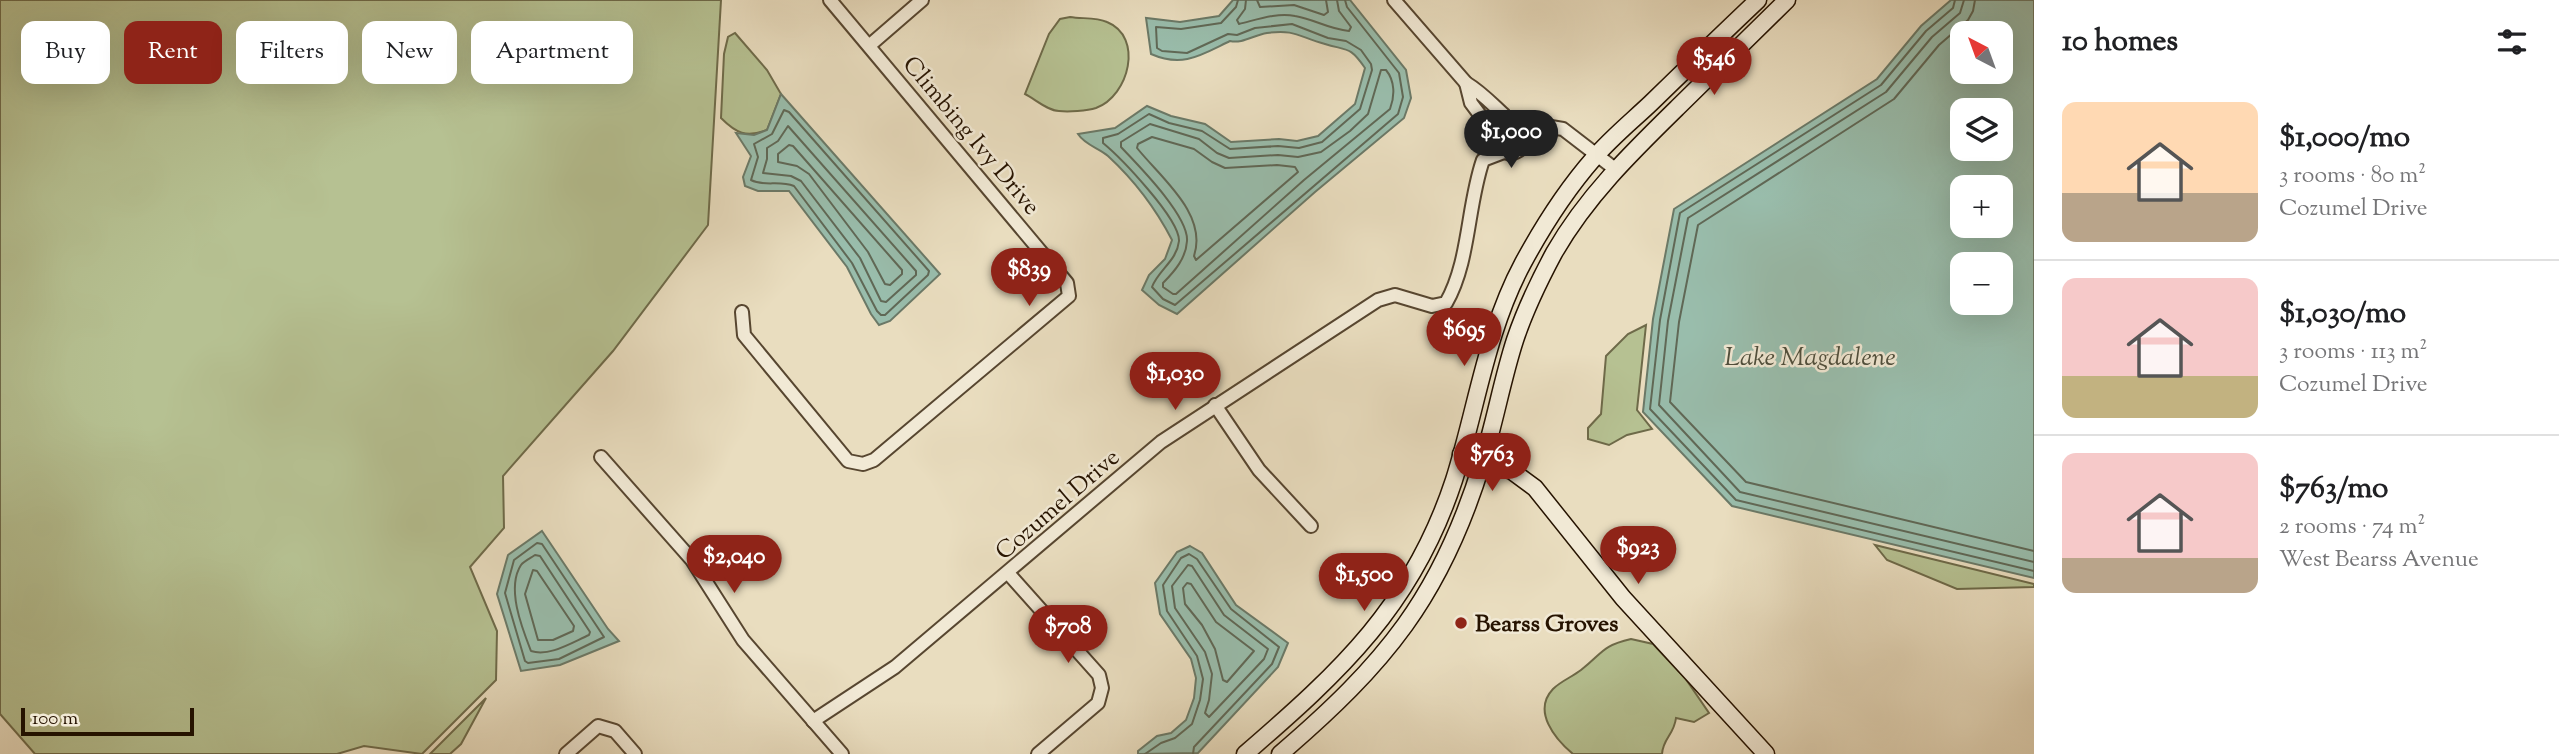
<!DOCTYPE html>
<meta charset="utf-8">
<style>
:root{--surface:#fff;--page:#f2f2f2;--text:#202124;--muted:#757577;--line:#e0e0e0;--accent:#8f2418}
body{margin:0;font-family:"Sorts Mill Goudy",serif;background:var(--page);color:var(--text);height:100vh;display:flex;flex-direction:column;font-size:26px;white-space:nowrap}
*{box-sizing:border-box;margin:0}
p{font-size:23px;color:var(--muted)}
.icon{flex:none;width:38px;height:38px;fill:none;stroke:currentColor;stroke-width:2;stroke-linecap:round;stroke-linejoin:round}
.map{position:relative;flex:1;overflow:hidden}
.side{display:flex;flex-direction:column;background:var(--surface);width:525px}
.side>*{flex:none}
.hud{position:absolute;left:21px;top:21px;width:665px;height:63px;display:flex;gap:14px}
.needle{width:46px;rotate:319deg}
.buttons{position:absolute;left:1950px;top:21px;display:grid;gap:14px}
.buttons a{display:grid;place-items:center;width:63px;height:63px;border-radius:14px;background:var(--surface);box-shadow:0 7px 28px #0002;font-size:35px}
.scale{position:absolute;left:21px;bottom:18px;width:173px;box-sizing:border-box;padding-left:7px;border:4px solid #261300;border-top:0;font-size:19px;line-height:24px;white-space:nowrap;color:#261300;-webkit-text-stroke:5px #f1e9d5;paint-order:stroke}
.price{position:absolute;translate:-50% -60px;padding:0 16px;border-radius:24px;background:var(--accent);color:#fff;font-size:23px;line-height:46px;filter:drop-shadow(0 2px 4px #0008)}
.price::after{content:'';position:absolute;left:50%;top:42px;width:21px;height:16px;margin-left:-10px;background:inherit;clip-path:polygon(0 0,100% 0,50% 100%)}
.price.current{background:#222;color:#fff}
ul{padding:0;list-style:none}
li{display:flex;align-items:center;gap:21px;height:175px;padding:0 28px}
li+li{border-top:2px solid var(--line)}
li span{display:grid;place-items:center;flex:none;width:196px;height:140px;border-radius:14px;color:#555}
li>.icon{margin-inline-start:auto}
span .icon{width:84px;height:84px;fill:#fffc;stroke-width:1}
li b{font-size:30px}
h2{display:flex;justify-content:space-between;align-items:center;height:84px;padding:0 28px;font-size:30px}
.pill{padding:0 24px;border-radius:14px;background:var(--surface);box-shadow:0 7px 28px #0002;font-size:24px;line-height:63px}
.pill.current{background:var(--accent);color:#fff}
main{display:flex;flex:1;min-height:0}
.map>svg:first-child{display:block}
</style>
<main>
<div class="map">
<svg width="2034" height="754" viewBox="0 0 2034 754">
<rect width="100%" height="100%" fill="#e9ddbf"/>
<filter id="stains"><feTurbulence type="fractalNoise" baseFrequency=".00286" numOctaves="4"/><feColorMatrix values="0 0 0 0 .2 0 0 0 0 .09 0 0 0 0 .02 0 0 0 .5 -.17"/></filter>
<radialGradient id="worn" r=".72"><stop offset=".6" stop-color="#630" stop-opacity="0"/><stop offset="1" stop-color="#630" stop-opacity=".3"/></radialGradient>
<g fill="#b6c192" stroke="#6e6a49" stroke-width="2">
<polygon points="0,0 721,0 708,225 613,351 503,476 504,528 470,567 497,631 496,680 422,754 364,746 337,754 35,754 0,714"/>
<path d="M1070,17c12,2 26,0 37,5 37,15 22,74 -11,86 -9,3 -28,4 -37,3 -11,0 -24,-12 -34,-17l24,-60 11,-15z"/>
<path d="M735,33l32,37 14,24 -14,36c-21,8 -31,3 -46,-12l3,-64 4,-17z"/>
<polygon points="1646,325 1637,410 1652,429 1627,435 1609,445 1588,439 1588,428 1601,414 1606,356 1628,334"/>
<polygon points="1875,545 2034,584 2034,587 1957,589 1887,560"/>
<path d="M1631,639l22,5 32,34 24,35 -15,9 -18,-4c-2,17 -13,20 -14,36h-89c-18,-15 -41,-43 -20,-65 8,-8 19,-12 28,-19 22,-17 20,-24 50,-31z"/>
<polygon points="486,698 461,744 450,754 430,754"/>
</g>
<g fill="#99bdac" stroke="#6b7967" stroke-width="2" fill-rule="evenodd">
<path d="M1233,0h117l56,70 5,28 -7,20 -89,74 -138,122 -18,-9 -17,-15 7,-15 16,-16 7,-19c-16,-31 -38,-60 -64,-84 -9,-8 -23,-11 -30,-22l37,-6 32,-22 24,10 34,8 26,18 48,-3 18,2 21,-5 37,-32 10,-36c-15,-22 -17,-17 -40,-24 -26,-7 -30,-15 -58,-11 -13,2 -25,11 -37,8 -29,14 -47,27 -79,13l-5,-36 34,4 39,-6z"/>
<path d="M1951,0h83v578l-302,-72 -89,-94 10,-93 21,-110 203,-130 44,-53zM2000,33v39h-38v-39zM2000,110v39h-38v-39zM1962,187h38v39h-38zM1962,264h38v39h-38z"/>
<polygon points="781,94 940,274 890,321 879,325 871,314 847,267 789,191 758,191 745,186 743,177 751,156 736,133 754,135 767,130"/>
<polygon points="542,531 608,629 619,641 560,665 521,671 497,594 508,555"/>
<polygon points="1190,546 1202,553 1236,605 1288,643 1278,667 1198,753 1138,754 1138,751 1157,736 1171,733 1186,720 1194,698 1196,678 1191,659 1160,614 1155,583 1177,552"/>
</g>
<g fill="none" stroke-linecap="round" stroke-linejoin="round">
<g stroke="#606856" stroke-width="2">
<path d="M1238,0l-2,7 -15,16 -40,6 -25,-2 1,21 5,3 25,2 41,-19 9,1 18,-7 37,-4 36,14 18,3 15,9 10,14 1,6 -12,39 -38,33 -23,6 -21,-2 -48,3 -28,-18 -33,-8 -20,-9 -31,20 -15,4v5c17,14 77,76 76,98 -2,20 -21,29 -27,46l11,12 12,6 223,-191 5,-17 -4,-24 -52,-66 -2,-7"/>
<path d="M1246,0l-1,9 -8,11 2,4c17,-4 38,-12 56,-8 19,3 33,13 54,15l2,-4 -12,-16 -2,-11"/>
<polyline points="1257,0 1260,7 1294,5 1324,15 1328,12 1326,0"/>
<polyline points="1955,0 1953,8 1926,31 1881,85 1680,213 1660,320 1650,409 1736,500 2034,571"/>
<polyline points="1964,0 1960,13 1932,37 1886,92 1688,218 1668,321 1659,405 1740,492 2034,562"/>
<polyline points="1975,0 1973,11 1968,20 1939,45 1894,99 1698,225 1679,322 1670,402 1746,482 2034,551"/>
<path d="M1381,70h5c9,11 9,26 4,39l-86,71 -128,114h-3l-10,-7v-4c12,-12 23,-25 24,-42 2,-25 -49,-76 -66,-94v-5l29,-18 49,15 18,14 12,5 49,-3 20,2 23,-5 29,-21 18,-17z"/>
<path d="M784,110l5,2 140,159 -1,4 -43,40h-4l-4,-4 -25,-48 -58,-77c-15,-6 -30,1 -43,-6l7,-23 -4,-13 18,-10z"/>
<polygon points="788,126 916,271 916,275 886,302 881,301 860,258 801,181 791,176 763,173 767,159 767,148 778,141"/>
<path d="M1152,137l42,12 18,13 13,6 52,-3 18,2 3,5 -102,88 -2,-4c14,-42 -33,-78 -57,-108l1,-4z"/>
<polygon points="789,145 793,146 902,270 902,274 890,285 885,284 868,252 809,174 797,166 778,162 778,154"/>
<polygon points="537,543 542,544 604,637 559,659 528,663 525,661 505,593 514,560"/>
<path d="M535,555l5,1 50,76 -1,3c-18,8 -40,22 -58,16 -9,-23 -25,-63 -10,-86 3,-4 10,-7 14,-10z"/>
<polygon points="1188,565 1192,566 1224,615 1268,649 1264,659 1209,717 1205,713 1209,700 1212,674 1205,652 1175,608 1172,586"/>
<polygon points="533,570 537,571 574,626 573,631 553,640 538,640 525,594"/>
<polygon points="1187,583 1191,584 1216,622 1254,651 1227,682 1223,680 1215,649 1202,625 1185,604 1183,588"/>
<polyline points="1145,754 1161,743 1175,738 1192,724 1200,700 1203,679 1197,656 1167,611 1163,585 1181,558 1189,554 1197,559 1231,609 1279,647 1272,664 1194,747 1193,754"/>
</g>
<defs>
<g id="street">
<polyline points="1394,0 1466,83"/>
<polyline points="870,45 922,0"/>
<polyline points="1527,134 1545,126 1563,129 1615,169"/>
<path d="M1495,135l-24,-32 -5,-20c15,9 25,20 38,32 5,6 13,6 18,11 12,12 1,25 -12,28l-11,-5 -4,-14 5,-9 10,-4"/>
<polyline points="742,312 744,335 848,461 863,464 874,460 1069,296 1067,283 830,0"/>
<polyline points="1215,405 1259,470 1311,526"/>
<polyline points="601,457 692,560 743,640 842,754"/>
<polyline points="1008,573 1099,675 1102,688 1098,703 1038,754"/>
<path d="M813,721l82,-54 266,-225 217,-142 17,-5 37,11 14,-3c24,-42 21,-97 37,-143l21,-8"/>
<polyline points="566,754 598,726 615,731 635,754"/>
</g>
<g id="secondary">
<polyline points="1461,454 1512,471 1535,488 1623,598 1766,754"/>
<path d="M1245,754c96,-83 168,-149 209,-274 23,-73 32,-148 69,-217 20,-37 43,-73 71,-105 17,-20 38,-37 57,-55 36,-35 71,-69 107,-103"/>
<path d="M1280,754c105,-90 161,-157 202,-291 13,-41 20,-83 33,-123 10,-30 24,-59 39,-87 32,-56 77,-100 123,-145 37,-36 73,-72 110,-108"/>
</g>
</defs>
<use href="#street" stroke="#574630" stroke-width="16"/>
<use href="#secondary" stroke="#261300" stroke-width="19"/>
<use href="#street" stroke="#f1e9d5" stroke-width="12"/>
<use href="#secondary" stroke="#f1e9d5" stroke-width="16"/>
</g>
<circle fill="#8f2418" stroke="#f1e9d5" stroke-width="2.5" cx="1461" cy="623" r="7"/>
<g text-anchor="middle" stroke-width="5" stroke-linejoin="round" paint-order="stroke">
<g font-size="24" fill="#261300" stroke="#f1e9d5">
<text transform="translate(972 135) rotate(50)" y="8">Climbing Ivy Drive</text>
<text transform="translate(1057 504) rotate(-41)" y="8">Cozumel Drive</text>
</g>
<g font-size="24" font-weight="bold" fill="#261300" stroke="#f1e9d5" text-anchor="start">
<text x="1475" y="631">Bearss Groves</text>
</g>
<g font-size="26" font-style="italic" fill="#4e4e3c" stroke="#f1e9d5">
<text x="1810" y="365">Lake Magdalene</text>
</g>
</g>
<rect width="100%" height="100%" filter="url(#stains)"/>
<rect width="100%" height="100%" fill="url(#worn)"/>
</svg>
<div class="buttons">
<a><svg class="needle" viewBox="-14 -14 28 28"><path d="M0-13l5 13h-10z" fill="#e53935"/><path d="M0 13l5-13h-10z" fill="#757577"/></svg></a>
<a><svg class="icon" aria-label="layers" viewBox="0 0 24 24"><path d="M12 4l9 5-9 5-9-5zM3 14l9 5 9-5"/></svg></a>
<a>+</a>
<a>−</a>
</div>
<div class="scale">100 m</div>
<b class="price" style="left:1714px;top:97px">$546</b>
<b class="price current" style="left:1511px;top:170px">$1,000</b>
<b class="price" style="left:1029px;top:308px">$839</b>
<b class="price" style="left:1464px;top:368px">$695</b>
<b class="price" style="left:1175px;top:412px">$1,030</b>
<b class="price" style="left:1492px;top:493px">$763</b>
<b class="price" style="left:1638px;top:586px">$923</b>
<b class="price" style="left:734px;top:595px">$2,040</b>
<b class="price" style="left:1364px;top:613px">$1,500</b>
<b class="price" style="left:1068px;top:665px">$708</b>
<div class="hud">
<a class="pill">Buy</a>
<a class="pill current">Rent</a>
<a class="pill">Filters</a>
<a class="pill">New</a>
<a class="pill">Apartment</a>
</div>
</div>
<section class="side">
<h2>10 homes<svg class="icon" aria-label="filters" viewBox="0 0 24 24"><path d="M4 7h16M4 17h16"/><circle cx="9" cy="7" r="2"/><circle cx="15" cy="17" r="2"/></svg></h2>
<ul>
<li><span style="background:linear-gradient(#ffd9b3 65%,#b9a48a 0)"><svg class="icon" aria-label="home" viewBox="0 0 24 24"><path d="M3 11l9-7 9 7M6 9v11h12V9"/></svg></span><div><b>$1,000/mo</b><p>3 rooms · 80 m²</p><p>Cozumel Drive</p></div></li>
<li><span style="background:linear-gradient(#f6c9c9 70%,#c2b280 0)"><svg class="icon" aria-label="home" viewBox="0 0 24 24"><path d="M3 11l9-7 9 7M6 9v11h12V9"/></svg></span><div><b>$1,030/mo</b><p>3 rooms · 113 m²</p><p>Cozumel Drive</p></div></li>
<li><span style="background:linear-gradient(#f6c9c9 75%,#b9a48a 0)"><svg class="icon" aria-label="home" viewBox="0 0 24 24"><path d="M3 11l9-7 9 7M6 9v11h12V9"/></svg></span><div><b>$763/mo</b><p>2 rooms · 74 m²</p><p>West Bearss Avenue</p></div></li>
</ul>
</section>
</main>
